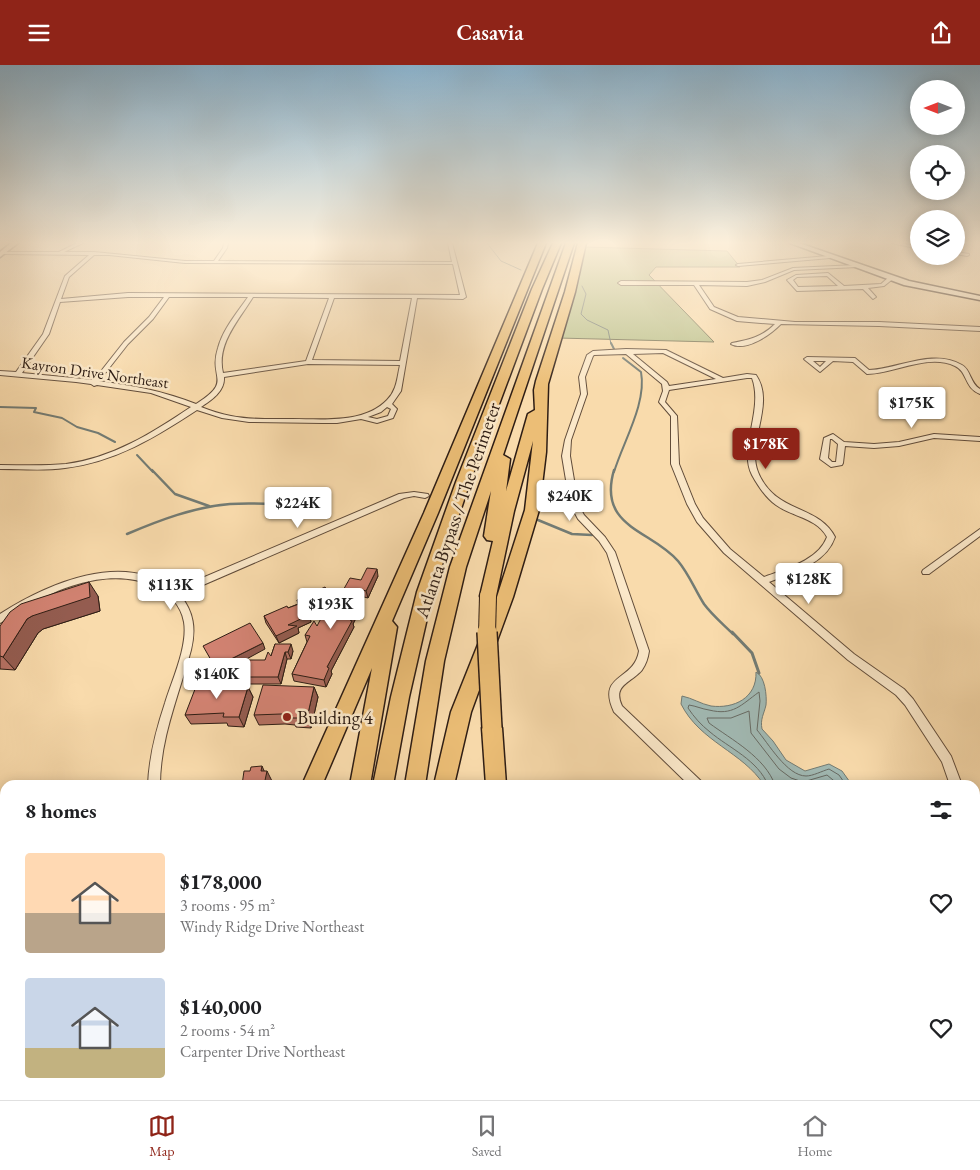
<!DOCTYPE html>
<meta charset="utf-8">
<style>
:root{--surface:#fff;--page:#f6f6f6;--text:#202124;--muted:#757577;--line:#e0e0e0;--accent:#8f2418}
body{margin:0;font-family:"EB Garamond",serif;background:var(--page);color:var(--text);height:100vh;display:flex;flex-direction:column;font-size:19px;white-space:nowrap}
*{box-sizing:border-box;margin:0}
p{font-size:16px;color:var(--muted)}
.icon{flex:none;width:28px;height:28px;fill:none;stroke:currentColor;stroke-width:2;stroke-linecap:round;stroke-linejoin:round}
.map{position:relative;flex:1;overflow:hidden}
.sheet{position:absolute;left:0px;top:715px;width:980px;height:320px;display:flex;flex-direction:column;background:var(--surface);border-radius:15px 15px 0 0;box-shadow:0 2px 12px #0003}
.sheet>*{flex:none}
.needle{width:32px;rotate:270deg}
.controls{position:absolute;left:910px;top:15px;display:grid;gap:10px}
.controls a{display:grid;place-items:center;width:55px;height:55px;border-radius:50%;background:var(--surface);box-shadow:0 2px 12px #0003;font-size:25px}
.price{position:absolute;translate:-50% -42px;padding:0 11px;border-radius:5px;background:#fff;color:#222;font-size:16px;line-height:32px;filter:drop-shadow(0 1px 2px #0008)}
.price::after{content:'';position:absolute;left:50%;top:30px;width:15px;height:11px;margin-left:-8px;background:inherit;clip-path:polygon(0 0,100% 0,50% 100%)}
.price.selected{background:var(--accent);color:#fff}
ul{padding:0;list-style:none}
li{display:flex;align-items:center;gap:15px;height:125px;padding:0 25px}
li span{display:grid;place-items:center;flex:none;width:140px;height:100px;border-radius:5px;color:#555}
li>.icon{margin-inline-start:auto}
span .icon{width:60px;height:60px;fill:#fffc;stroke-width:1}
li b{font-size:21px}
h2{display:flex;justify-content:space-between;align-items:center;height:60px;padding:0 25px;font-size:21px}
header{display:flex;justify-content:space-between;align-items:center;height:65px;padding:0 25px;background:var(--accent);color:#fff;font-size:22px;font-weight:600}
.dock{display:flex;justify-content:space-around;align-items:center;height:70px;border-top:1px solid var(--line);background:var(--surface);font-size:14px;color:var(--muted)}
.dock a{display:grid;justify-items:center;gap:2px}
.dock .selected{color:var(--accent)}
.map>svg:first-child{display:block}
</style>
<header><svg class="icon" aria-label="menu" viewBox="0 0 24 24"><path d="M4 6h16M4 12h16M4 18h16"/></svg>Casavia<svg class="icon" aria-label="share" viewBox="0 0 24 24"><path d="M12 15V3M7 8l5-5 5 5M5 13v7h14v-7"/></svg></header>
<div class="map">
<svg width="980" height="1035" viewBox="0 0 980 1035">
<rect width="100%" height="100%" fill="#f9dbac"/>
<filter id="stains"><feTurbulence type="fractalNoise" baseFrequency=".004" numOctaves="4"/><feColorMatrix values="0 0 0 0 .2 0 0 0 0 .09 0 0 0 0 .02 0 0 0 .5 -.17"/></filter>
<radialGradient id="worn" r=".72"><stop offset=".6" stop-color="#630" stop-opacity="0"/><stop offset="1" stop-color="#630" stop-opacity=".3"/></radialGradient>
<polygon fill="#bac18c" stroke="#746f50" points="585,182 727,186 740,202 656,202 649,210 714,277 558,273 575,224"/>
<path fill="#a1b9b3" stroke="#737b73" d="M756,607c9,4 11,24 10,33 -2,9 -6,14 -4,24l11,12 13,19 19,11 24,-7 13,7 10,14h-88c-21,-33 -64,-43 -83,-81l1,-8c10,2 19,8 29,10 23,3 46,-8 45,-34z"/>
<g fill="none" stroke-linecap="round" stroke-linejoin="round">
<g stroke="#686b64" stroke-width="1">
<path d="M768,720c-10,-25 -39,-37 -58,-53 -9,-7 -16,-15 -22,-24l1,-3c7,1 13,4 20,5 24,6 32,-5 50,-18l1,9 -3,29c11,13 30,46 49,46 7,0 16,-5 23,-7l10,6 7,10"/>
<path d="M775,720c-10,-28 -43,-45 -66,-62l-2,-5h24l18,-7 2,22 28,36 12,9 12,4 24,-7 12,10"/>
</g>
<g stroke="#737b73" stroke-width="1">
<polyline points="487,178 501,196 521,205"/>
<polyline points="582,221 586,229 581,249 587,255 608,265 611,279"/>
</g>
<g stroke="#737b73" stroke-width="2">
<polyline points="611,278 614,284"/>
<polyline points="0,342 36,343 34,347 62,353 77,362 98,368 115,377"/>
<polyline points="137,390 153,407"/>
<path d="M614,407c9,-30 33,-69 27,-100l-18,-14"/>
</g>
<g stroke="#737b73" stroke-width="2.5">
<polyline points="152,405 175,429 209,441"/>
<path d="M614,405c-17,58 38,60 64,91 11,13 17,29 26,43 8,11 19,20 29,30"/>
<polyline points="538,455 572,469 592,470"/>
<path d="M127,469c33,-14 67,-27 103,-30 26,-2 51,1 77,1"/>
</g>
<polyline stroke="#737b73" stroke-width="3" points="732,567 752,588 759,608"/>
<polyline stroke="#737b73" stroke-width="4" points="936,1030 938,1035"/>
<defs>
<g id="street">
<path d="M77,178h6l-19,9h30l91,9h29l9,-13 1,-5h4l-1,5 -9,13 234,1 -4,-19h4l14,54 -3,2 -46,-1 -16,93 -9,13 5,5 -4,9 -16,5 -16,-4 -24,4h-15l-73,-1 -27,-4 -25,-8c-41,27 -82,52 -132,58 -21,3 -43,1 -65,1v-4c22,0 44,1 66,-1 47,-6 86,-31 125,-57l-40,-14 -54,-8 -3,1 -3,-2 -15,-2 -76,-7v-4l16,1 27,-38 22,-58 24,-21 -87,-1 -2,-2h59zM94,190h15l76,8 268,1 7,31 -332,-2 -67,6 8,-22zM128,232h36l-15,20 -25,25 -30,38 -72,-7 27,-39 11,-32zM169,232h79c-11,16 -25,32 -30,51 -10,31 16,32 -22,56 -33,-13 -61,-18 -97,-23l29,-37 25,-25zM253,232l76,1 -23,63 -83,12c-7,-29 16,-53 30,-76zM334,233h78l-12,63 -88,-1zM308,299l92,1c-3,13 -3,25 -13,35 -23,24 -65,19 -95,19 -21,0 -41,1 -61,-3 -11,-2 -20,-5 -30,-9 11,-7 24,-16 23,-30zM387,342l4,2 -3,7 -11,3 -9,-2 13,-5z"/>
<polygon points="892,178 901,178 919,182 919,184"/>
<polygon points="956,187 969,189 969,190 967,191 956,189"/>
<polygon points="828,191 830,192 830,193 738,201 736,200 738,199"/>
<path d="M856,200h2v2l-64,3 -29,12 -18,4 -48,-1 15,22 24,10 57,5h84l101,5v4l-101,-5 -98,-2c-11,11 -35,28 -50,20l1,-1c17,-3 30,-6 43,-19l-38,-3 -27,-12 -16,-24h-73l-3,-2 3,-2 126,1 15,-2 31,-12z"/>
<path d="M828,208l16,13 37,-2 8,-7 5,1 -10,8 -16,2 8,9 -3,2 -10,-10 -66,2 -10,-11 9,-5zM827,211l11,10 -40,1 -5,-7 4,-3z"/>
<path d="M626,284l40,1 57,28 24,-4 9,1c20,29 -10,67 2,97 17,42 60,32 77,65 -9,27 -42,36 -66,45l85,72 50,35 9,10 38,57 11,29h-12l-8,-23 -37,-57 -9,-10 -48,-35 -124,-107 -27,-31 -10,-18 -16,-40v-48l-12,-14 4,-11 -1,-7 -36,-30 -32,1 -1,1 -8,21 2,17 -16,46 -1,16 8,48 6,11 21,22 10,15 34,99c-1,7 -3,13 -7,19 -11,13 -30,15 -20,36l79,75 2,4h-14l-75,-73c-18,-39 20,-30 25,-61l-32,-98 -8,-12 -21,-22 -8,-15 -8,-48 3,-16 16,-46 -2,-17 8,-22 6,-4zM663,288l53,26 -47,7 -2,-4 -34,-28zM747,313h5c12,32 -14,70 0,97 6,11 14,23 24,30 17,12 41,13 51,32 -9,24 -42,32 -63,40l-34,-28 -27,-31 -8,-14 -16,-40 -2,-48 -12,-14 4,-12z"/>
<path d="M807,292l48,1 14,12c28,-1 65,-22 93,-5 9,5 8,18 18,24v5c-16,-6 -12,-22 -25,-28 -27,-13 -61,8 -88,8l-14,-12 -20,-1 -13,11 -15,-12 -1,-1zM813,296h13l-6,6z"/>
<path d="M833,369l11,8 30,2 25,-2 35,-8 46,3v4l-46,-3 -35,8 -25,2 -29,-2 -2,17 -1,2 -11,2 -11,-8 4,-21zM830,374h2l6,5 -2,18h-4l-4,-4z"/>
<path d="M414,427l14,2 1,2 -4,2 -11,-2 -10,2 -224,97c14,17 16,34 11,55 -12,45 -31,88 -31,135h-12c1,-28 8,-55 17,-82 7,-23 23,-57 19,-81 -3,-17 -15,-29 -31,-36 -22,-11 -52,-9 -75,-2 -18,5 -35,13 -52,23 -8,5 -17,12 -26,16v-9c47,-30 123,-64 174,-24l225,-96z"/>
<polygon points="980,464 980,471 929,509 923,509 922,507 923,505"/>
<polygon points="975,856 980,858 980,880 975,877"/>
<polygon points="87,1030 103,1030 102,1035 86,1035"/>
<rect x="612" y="1030" width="16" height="5"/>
</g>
<g id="secondary">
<polygon points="11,178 18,178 0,192 0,187"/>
<polygon points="790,178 799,178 909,216 980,231 980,235 904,220"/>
</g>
<g id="primary">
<rect x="975" y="841" width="5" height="20"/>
<polygon points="5,930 5,952 0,953 0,931"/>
</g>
<g id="highway">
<polygon points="538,178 546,178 438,448 392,556 397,562 370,720 350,720 372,603 322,720 302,720 424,448"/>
<polygon points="553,178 561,178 542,224 470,417 433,527 409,632 393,720 373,720 391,632 417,527 456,417 532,224"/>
<polygon points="566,178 574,178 503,390 510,394 506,426 528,349 535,345 534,325 536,316 565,227 578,178 586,178 575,227 548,319 546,387 539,445 513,532 471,647 454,720 434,720 451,647 497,532 525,445 533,376 514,446 496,531 494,535 488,537 482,535 480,531 493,476 487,475 484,471 491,426 466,502 444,596 425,720 405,720 426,596 450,502"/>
<polygon points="492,654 499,657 502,663 506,720 486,720 482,663 485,657"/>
<rect x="223" y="1030" width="28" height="5"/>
<rect x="300" y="1030" width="54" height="5"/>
<polygon points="368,1030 396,1030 395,1035 367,1035"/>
<polygon points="398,1030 426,1030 425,1035 397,1035"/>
<polygon points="473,1030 501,1030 500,1035 472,1035"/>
</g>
</defs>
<use href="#street" stroke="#614c3a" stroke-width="2"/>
<use href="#secondary" stroke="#2e1d14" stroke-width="3"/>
<use href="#primary" stroke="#2e1d14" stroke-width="2"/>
<use href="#highway" stroke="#2e1d14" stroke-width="3"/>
<use href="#street" fill="#fbe8c9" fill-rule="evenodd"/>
<use href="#secondary" fill="#fbe8c9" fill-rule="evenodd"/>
<use href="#primary" fill="#ecbe76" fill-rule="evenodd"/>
<use href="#highway" fill="#ecbe76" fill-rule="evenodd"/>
<defs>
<polyline id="highway-bridge-far1" points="487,569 488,531"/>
<polyline id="highway-bridge" points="487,567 492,663"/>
</defs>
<use href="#highway-bridge-far1" stroke="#2e1d14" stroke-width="18" stroke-linecap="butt"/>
<use href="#highway-bridge" stroke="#2e1d14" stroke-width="22" stroke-linecap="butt"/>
<use href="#highway-bridge-far1" stroke="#ecbe76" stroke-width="16"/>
<use href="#highway-bridge" stroke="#ecbe76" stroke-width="19"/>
</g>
<g fill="#b57163" stroke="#2e1d14">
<polygon points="378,511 368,533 364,532 357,546 358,549 353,559 354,562 331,606 332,609 326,622 294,616 292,609 307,577 305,570 317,561 361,515"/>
<polygon points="330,529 331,536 317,543 319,549 310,553 311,557 298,563 299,568 279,578 266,558 264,551 288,543 298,539 297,535"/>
<polygon points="98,531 100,546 43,564 38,568 15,605 0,604 0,561"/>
<polygon points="275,579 293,586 291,594 287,594 281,619 247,619 244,612 265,595 271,591"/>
<polygon points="248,622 253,632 244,662 228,661 227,658 191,659 185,650"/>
<polygon points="314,622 318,632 311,663 296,662 295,660 285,659 259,660 254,650"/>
</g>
<g fill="#945c50" stroke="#2e1d14">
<polygon points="377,504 378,511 368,533 366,526"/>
<polygon points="89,517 98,531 100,546 43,564 38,568 15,605 3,592 27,554"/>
<polygon points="363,525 364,532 357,546 358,549 353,559 354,562 331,606 332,609 326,622 324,615 327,602 350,555 355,542"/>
<polygon points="330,529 331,536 317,543 319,549 310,553 311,557 298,563 299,568 279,578 276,571 288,560 305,540"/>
<polygon points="263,578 265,584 219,609 215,602"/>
<polygon points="291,579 293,586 291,594 288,587"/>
<polygon points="285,587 287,594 281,619 278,612"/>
<polygon points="248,622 253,632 244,662 239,652"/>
<polygon points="314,622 318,632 311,663 307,653"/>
<polygon points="262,701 266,710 267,706 273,718 273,720 264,720 261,706"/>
<polygon points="5,857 5,869 0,881 0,869"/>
<polygon points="43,1030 55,1030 60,1034 59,1035 39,1035"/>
</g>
<g fill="#d38373" stroke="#2e1d14">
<polygon points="367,503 377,504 366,526 363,525 355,542 356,542 350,555 352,556 327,602 329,603 324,615 292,609 310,571 305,570 314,556 317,561 326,544 332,545 350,513 361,515"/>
<polygon points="89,517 90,532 32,551 27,554 3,592 0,591 0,561 10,547 21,539"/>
<polygon points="325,522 330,529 305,540 317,542 307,546 309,550 288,560 297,561 276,571 264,551 287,541 288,543 299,539 297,535"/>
<polygon points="250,558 263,578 215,602 203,581"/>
<polygon points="275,579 291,579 288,587 285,587 278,612 244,612 249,595 265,595 268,587 271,591"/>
<polygon points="197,619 248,622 239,652 223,652 224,648 185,650"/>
<polygon points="263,620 314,622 307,653 292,653 292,650 281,649 254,650"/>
<polygon points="262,701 261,706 267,706 264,720 242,720 244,706 250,706 251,702"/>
<polygon points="5,836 5,857 0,869 0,837"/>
<polygon points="0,1005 5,1005 5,1030 43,1030 39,1035 4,1035 0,1032"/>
</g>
<linearGradient id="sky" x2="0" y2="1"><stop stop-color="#8bb6d3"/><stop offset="0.55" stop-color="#fcefda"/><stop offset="1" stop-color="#fcefda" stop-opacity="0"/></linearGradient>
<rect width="980" height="323" fill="url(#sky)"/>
<circle fill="#8f2418" stroke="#fbe8c9" stroke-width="2" cx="287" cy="652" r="5"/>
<g text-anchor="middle" stroke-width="5" stroke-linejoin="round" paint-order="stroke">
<g font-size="16" fill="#2e1d14" stroke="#fbe8c9">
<text transform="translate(95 307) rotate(8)" y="6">Kayron Drive Northeast</text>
</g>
<g font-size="19" fill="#2e1d14" stroke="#fbe8c9">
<text transform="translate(457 445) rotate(-71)" y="7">Atlanta Bypass / The Perimeter</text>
</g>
<g font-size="19" fill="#2e1d14" stroke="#fbe8c9" text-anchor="start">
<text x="297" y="659">Building 4</text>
</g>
</g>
<rect width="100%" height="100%" filter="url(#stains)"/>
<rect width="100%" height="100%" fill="url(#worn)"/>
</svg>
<div class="controls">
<a><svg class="needle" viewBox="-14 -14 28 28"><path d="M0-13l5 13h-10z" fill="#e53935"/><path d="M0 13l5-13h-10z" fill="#757577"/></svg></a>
<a><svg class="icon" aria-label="locate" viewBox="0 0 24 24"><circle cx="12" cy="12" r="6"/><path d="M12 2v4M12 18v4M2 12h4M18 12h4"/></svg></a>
<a><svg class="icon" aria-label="layers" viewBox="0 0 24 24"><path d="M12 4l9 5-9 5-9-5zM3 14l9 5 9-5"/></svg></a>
</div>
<b class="price" style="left:912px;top:364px">$175K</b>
<b class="price selected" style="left:766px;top:405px">$178K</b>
<b class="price" style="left:570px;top:457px">$240K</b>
<b class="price" style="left:298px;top:464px">$224K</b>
<b class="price" style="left:809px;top:540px">$128K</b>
<b class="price" style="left:171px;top:546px">$113K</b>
<b class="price" style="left:331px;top:565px">$193K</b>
<b class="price" style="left:217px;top:635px">$140K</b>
<section class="sheet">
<h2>8 homes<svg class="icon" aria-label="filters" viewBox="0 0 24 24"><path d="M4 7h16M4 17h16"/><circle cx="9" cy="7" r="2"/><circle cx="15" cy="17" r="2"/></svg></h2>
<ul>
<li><span style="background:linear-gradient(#ffd9b3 60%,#b9a48a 0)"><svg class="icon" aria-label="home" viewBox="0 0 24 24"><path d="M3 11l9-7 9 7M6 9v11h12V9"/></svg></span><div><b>$178,000</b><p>3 rooms · 95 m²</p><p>Windy Ridge Drive Northeast</p></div><svg class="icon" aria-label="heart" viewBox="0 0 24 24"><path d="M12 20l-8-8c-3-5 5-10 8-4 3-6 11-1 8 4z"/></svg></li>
<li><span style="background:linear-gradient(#c9d6e8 70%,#c2b280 0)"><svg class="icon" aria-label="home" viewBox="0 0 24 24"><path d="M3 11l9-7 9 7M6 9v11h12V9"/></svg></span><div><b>$140,000</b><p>2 rooms · 54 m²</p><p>Carpenter Drive Northeast</p></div><svg class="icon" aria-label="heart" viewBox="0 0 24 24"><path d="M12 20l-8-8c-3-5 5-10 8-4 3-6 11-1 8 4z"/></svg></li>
</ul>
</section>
</div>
<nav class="dock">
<a class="selected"><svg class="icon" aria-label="map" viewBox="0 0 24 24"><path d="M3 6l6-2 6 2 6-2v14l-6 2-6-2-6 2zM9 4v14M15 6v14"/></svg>Map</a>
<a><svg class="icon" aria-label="saved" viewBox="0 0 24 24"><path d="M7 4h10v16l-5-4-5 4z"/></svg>Saved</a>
<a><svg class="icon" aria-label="home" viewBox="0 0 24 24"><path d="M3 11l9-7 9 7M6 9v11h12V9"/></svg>Home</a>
</nav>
